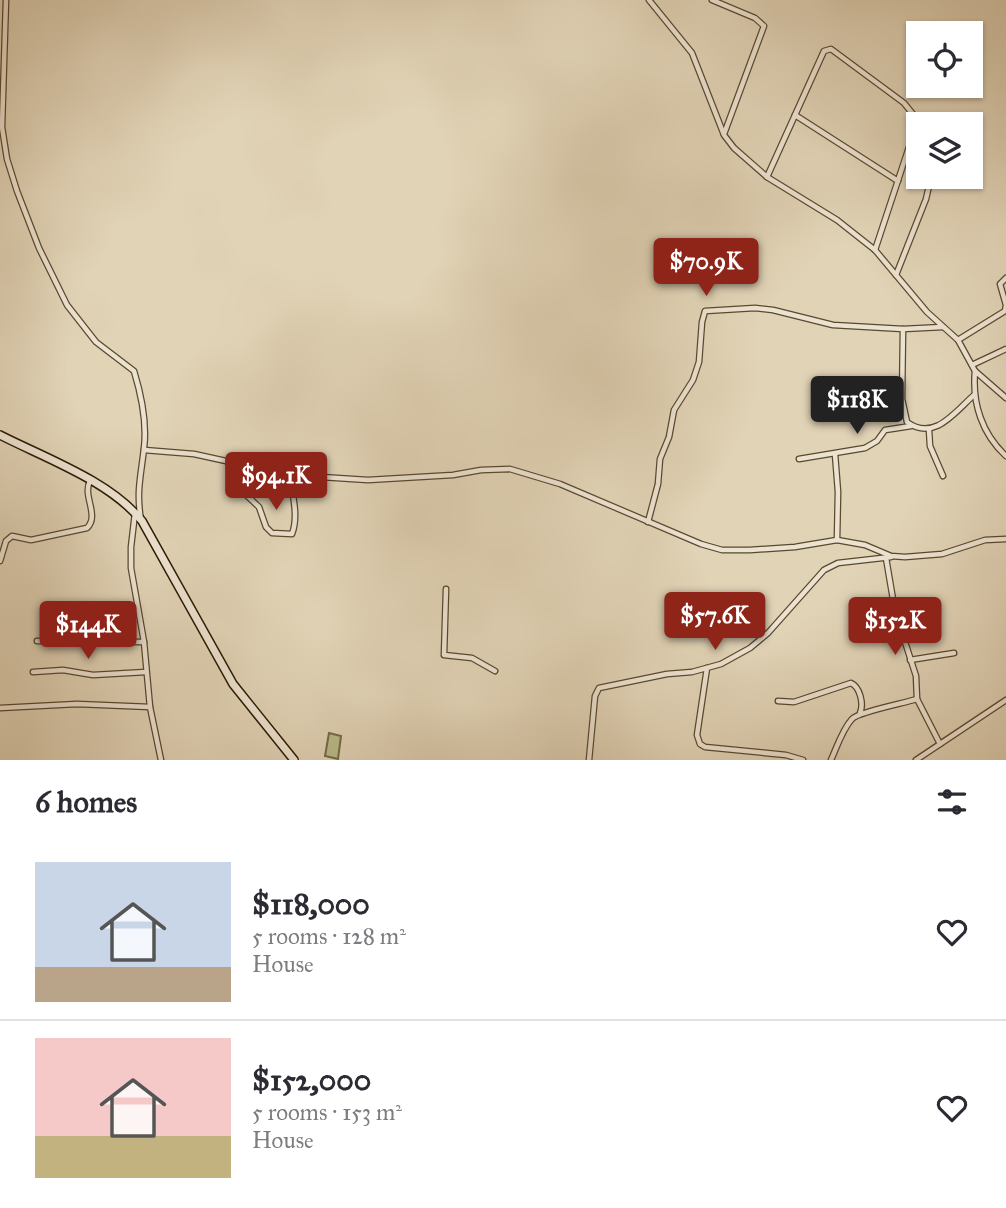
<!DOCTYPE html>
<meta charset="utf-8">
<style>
:root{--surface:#fff;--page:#f2f2f3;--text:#2b2b33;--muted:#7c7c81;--line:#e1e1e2;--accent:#8f2418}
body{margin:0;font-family:"IM FELL Great Primer",serif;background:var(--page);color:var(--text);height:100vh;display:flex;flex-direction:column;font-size:26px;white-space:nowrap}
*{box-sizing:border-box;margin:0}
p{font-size:23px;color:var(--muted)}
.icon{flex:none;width:38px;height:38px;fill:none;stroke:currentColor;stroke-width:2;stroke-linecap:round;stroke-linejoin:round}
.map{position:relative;height:760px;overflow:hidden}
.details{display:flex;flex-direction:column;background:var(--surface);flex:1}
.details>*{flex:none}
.tools{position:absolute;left:906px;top:21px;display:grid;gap:14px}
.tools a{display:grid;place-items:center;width:77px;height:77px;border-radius:0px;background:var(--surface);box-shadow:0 2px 5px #0004;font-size:35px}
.price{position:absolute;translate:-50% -60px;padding:0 16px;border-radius:7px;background:var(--accent);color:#fff;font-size:23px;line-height:46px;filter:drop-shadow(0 2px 4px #0008)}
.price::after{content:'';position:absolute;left:50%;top:42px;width:21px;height:16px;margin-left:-10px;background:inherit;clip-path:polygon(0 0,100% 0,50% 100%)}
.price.selected{background:#222;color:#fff}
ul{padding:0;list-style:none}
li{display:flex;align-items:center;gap:21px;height:175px;padding:0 35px}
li+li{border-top:2px solid var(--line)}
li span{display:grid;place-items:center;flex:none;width:196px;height:140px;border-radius:0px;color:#555}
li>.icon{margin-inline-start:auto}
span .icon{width:84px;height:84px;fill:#fffc;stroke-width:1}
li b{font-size:30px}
h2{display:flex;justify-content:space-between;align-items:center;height:84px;padding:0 35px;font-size:30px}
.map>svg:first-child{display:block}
</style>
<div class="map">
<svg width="1006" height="760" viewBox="0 0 1006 760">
<rect width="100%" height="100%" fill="#e1d3b6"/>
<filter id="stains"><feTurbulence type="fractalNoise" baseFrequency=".00286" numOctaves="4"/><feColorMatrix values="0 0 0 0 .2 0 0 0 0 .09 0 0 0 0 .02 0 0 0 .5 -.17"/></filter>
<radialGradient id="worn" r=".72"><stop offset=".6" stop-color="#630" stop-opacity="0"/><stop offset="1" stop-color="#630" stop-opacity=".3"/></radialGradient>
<polygon fill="#b9bb89" stroke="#726b46" stroke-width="2" points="329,733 341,736 338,759 325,756"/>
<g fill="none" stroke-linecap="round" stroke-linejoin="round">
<defs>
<g id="street">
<path d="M6,0l-4,127 5,32 10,32 22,57 28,57 29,37 38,29c7,23 13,53 10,77 -3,28 -8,43 -3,72"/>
<polyline points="649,0 692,53 724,135 734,148 767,177 837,220 875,250 927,312 958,340"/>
<polyline points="712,0 755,18 764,26 724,134"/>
<polyline points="795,115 898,181"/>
<polyline points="767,177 824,51 831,49 904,103 916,118 911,141 875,250"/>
<polyline points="896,275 926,199 931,177"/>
<path d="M903,329l-1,70 5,23c27,20 48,-10 67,-27"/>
<polyline points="972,365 1006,349"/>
<polyline points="975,371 958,340 1005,311 1006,305 1000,284 1006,278"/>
<path d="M1006,398l-31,-27c-3,32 7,63 31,85"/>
<polyline points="929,430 930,446 943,476"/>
<polyline points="144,450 194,454 290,475 368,480 453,475 481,470 510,469 560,484 701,544 722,550 750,550 795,547 837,540 865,545 891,556 905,557 942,554 985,540 1006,539"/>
<polyline points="835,454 838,492 837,540"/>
<polyline points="799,459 865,448 877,441 885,430 911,426"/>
<path d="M237,462l4,28 18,17 7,20 6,6 20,1c7,-19 0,-40 -2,-59"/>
<polyline points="135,513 131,547 131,568 144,642 150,707 161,760"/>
<polyline points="648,522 658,484 660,459 669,437 674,410 693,380 699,362 702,322 705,311 755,308 773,310 833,325 903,329 943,327"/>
<polyline points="886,558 895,611 916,676 917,699 940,744"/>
<path d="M0,561l6,-20 6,-5 19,4 56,-12c13,-13 -5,-32 3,-47"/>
<polyline points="446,589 444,655 472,658 495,671"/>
<polyline points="37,641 144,642"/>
<polyline points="910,660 954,653"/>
<polyline points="707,668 697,735 700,744 705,747 786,755 803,760"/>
<polyline points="33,672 63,670 93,675 146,672"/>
<path d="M778,701l16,1 57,-19c9,4 13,21 9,30"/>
<polyline points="0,708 77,704 150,707"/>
<polyline points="589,760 595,696 599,688 667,674 692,672 721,664 750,648 768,633 824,570 838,563 891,557"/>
<path d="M831,760c6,-13 11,-30 21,-41 6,-7 53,-16 65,-20"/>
<polyline points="916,760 1006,700"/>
</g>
<path id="secondary" d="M0,435c45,23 110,46 142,86l91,163 61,76"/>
</defs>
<use href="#street" stroke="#59492f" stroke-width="7"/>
<use href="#secondary" stroke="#2c1b02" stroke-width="10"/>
<use href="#street" stroke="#ece2d0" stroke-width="4.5"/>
<use href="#secondary" stroke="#ece2d0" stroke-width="7"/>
</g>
<rect width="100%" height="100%" filter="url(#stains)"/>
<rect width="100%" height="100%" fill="url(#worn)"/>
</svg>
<div class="tools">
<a><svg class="icon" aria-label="locate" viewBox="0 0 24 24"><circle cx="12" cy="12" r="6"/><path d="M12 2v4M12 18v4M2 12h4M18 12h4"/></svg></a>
<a><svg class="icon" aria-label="layers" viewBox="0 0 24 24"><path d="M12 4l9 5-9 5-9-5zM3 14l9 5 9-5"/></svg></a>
</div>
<b class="price" style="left:706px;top:298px">$70.9K</b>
<b class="price selected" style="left:857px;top:436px">$118K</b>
<b class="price" style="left:276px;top:512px">$94.1K</b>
<b class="price" style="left:715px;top:652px">$57.6K</b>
<b class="price" style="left:895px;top:657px">$152K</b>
<b class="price" style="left:88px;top:661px">$144K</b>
</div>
<section class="details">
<h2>6 homes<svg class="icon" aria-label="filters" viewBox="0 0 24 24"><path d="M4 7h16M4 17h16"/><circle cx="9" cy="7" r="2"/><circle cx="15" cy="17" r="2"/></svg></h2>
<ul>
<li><span style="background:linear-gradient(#c9d6e8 75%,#b9a48a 0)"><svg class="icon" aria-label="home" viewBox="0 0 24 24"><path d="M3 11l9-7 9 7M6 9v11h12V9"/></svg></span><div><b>$118,000</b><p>5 rooms · 128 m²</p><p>House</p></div><svg class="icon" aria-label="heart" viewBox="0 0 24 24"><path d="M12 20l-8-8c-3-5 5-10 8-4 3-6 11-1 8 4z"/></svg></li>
<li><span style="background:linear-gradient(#f6c9c9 70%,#c2b280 0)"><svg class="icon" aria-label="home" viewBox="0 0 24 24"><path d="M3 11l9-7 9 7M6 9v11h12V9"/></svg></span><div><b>$152,000</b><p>5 rooms · 153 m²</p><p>House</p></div><svg class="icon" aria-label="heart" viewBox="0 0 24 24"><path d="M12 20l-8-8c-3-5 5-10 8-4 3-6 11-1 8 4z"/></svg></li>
</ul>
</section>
